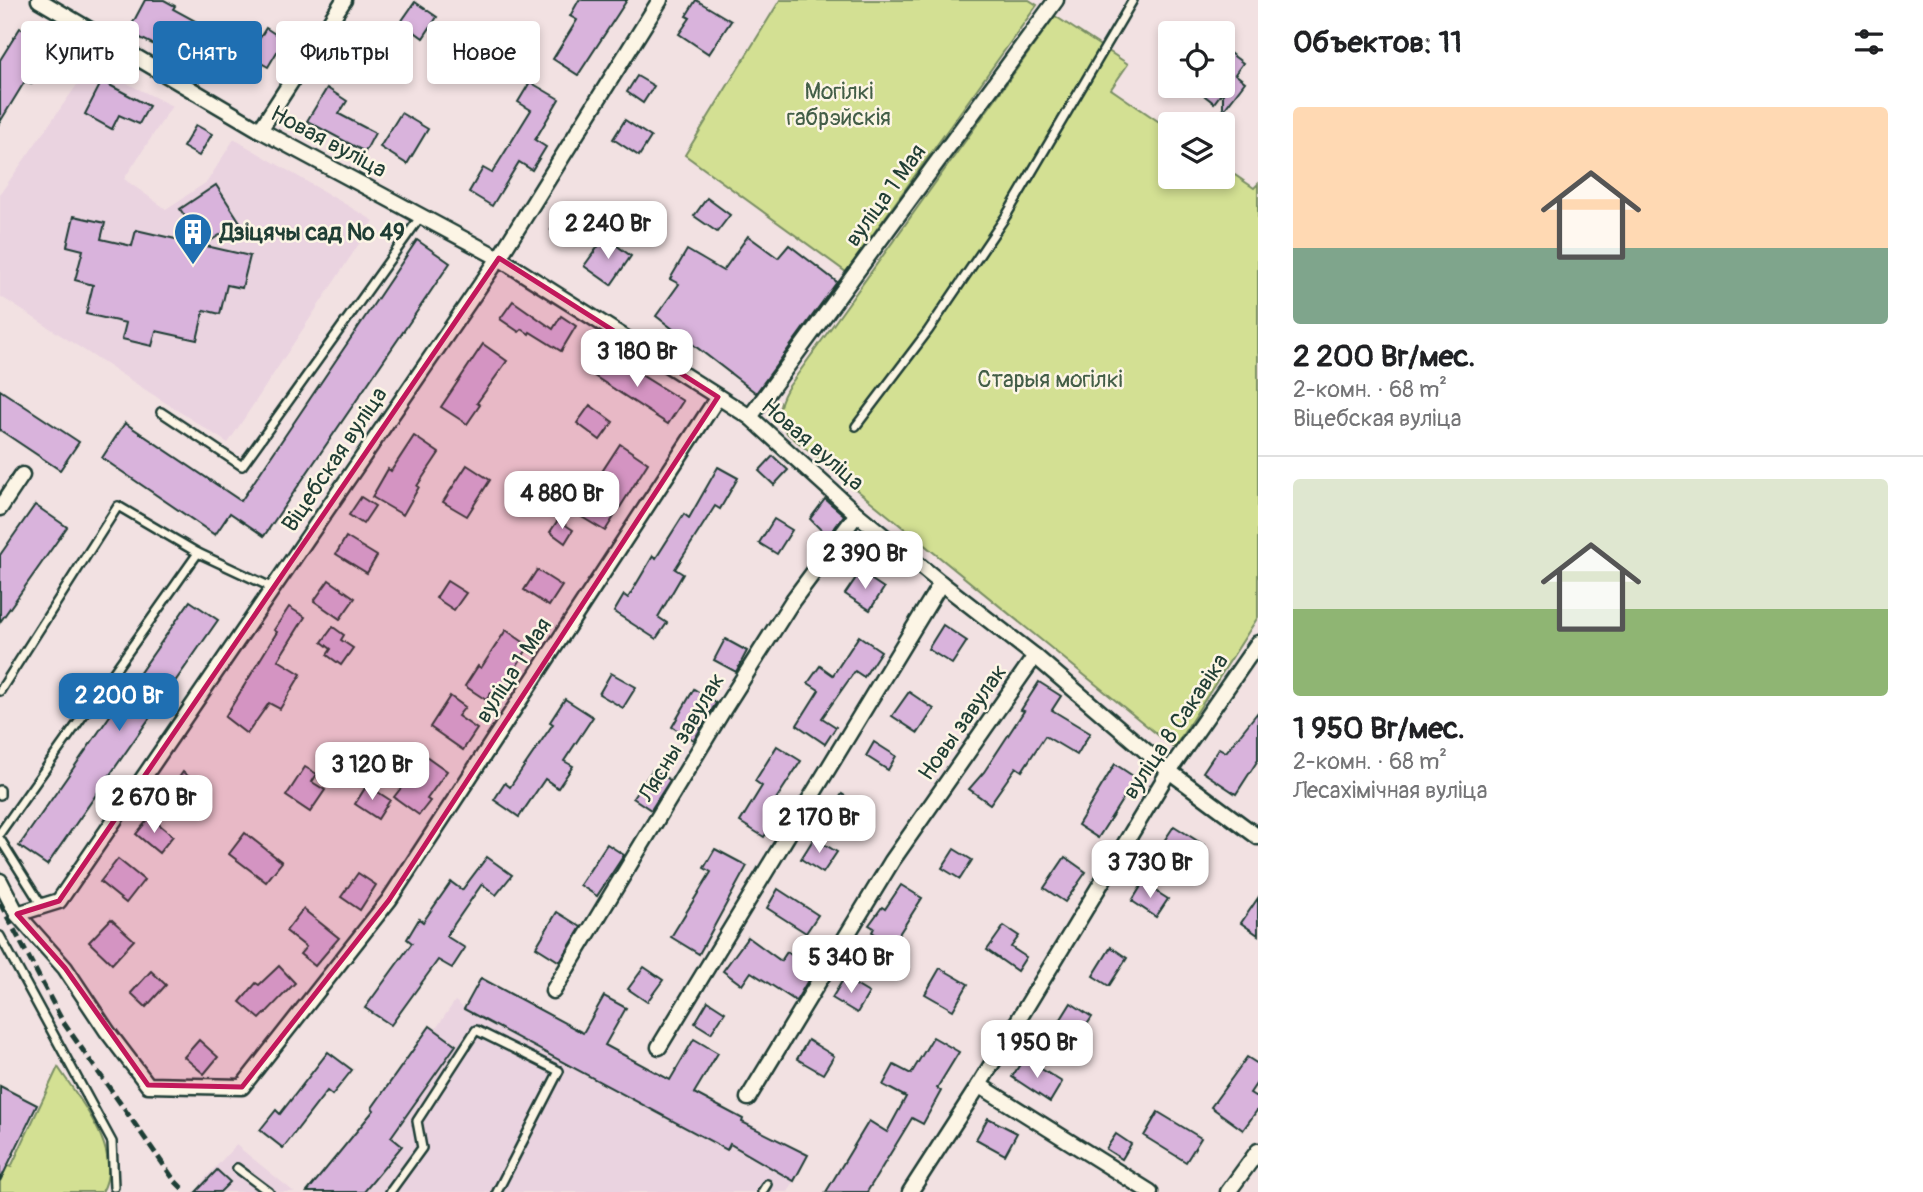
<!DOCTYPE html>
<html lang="ru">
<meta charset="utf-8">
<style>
:root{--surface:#fff;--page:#f6f6f6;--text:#202124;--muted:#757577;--line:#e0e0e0;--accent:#1f6fb2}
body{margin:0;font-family:Pangolin,sans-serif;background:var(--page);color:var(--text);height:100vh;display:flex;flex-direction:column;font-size:26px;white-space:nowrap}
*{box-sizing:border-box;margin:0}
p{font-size:23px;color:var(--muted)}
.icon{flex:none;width:38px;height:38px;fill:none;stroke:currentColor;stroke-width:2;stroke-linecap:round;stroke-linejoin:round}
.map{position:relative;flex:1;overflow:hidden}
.sheet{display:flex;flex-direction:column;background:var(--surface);width:665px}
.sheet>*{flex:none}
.hud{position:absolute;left:21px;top:21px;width:665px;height:63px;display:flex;gap:14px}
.controls{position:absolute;left:1158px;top:21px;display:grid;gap:14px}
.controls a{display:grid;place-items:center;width:77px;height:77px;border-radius:7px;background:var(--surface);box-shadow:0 4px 10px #0003;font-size:35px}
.price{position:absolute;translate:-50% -60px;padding:0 16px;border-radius:14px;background:#fff;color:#222;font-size:23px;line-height:46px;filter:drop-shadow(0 2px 4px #0008)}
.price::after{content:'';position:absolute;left:50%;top:42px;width:21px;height:16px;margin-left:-10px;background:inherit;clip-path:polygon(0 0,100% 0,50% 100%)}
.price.current{background:var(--accent);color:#fff}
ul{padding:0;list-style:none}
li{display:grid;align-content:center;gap:14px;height:371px;padding:0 35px}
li+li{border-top:2px solid var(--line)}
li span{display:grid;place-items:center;height:217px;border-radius:7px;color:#555}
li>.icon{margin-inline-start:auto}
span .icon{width:126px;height:126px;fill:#fffc;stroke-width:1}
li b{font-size:30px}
h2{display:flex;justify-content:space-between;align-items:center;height:84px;padding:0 35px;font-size:30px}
.chip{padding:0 24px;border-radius:7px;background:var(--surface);box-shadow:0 4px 10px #0003;font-size:24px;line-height:63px}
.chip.current{background:var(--accent);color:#fff}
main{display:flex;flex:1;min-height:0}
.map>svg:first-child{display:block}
</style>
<main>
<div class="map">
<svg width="1258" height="1192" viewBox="0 0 1258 1192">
<rect width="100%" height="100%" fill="#f2e1e2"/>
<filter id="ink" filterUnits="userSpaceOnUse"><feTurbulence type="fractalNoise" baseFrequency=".0143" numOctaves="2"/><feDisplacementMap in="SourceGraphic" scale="14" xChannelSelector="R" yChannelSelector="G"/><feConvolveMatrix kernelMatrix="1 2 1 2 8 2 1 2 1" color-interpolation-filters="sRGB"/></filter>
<g filter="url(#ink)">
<g fill="#ead3e0">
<polygon points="91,65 172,106 124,179 166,209 207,182 234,139 374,221 228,443 0,296 0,194"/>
<polygon points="481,978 808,1155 788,1192 307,1192 368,1118 372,1108 430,1026 435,1030 455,1001 464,1008"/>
<polygon points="236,1145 294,1192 198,1192 201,1183"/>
</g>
<g fill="#d3e093" stroke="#798e64" stroke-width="2">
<polygon points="780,0 1029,0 1037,5 846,272 685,155"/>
<path d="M1055,16l73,48 -17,25 60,41v47h52v-10l31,21 4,-4v433l-84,131 -386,-314c-13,-14 -10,-29 -1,-45z"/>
<path d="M58,1067c21,32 67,86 44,125h-102v-29l11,4z"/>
</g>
<g fill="#d9b3dc" stroke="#1f3d34" stroke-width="2">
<polygon points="145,0 164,0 175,6 173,9 217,33 219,29 244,42 226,75 186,54 183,59 128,32"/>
<polygon points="579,0 627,0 578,75 553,59 577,20 570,16"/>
<polygon points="696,0 731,21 709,54 679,34 690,18 686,16"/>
<polygon points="415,2 437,17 423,38 401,22"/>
<polygon points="28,25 48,38 45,44 48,46 43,54 48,57 31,84 25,81 0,122 0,60 20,28 24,30"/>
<polygon points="266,28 284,40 268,67 249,56"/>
<polygon points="370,40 395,56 380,79 356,64"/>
<polygon points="1223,48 1243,63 1235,74 1245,82 1223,111 1223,91 1214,103 1192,86 1223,86"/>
<polygon points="637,76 654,86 643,103 627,92"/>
<polygon points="102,81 149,106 139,124 119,115 112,129 85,114"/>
<polygon points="530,82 559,99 535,140 546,147 532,170 519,162 492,206 469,192 483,168 492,173 531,110 518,102"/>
<polygon points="327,88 347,101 339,114 375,133 365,152 307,121"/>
<polygon points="401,113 428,129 407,164 380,147"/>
<polygon points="625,120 651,137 639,156 613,139"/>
<polygon points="196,125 212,134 199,156 183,147"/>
<polygon points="216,185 240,222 204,245 180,209"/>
<polygon points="707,198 730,215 717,232 694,216"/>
<polygon points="562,213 578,223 568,240 551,230"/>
<polygon points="74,216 105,223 101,239 132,246 136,230 250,256 242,288 227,285 220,314 204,310 197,340 156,331 152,346 122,339 126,323 86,314 93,285 75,280 83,250 67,246"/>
<polygon points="748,236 778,258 789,245 837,282 756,393 656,316 679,284 670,279 687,250 723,271"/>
<polygon points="605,237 631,256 611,285 584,266"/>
<polygon points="417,240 450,263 264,536 230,513 215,535 102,458 125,423 241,501"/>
<polygon points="513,301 553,329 561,316 576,326 561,351 530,332 529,334 522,329 519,332 500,319"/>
<polygon points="483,344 507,361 477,403 480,405 467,424 441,407"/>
<polygon points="600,354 631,374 633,370 683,401 668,424 588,372"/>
<polygon points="0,390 79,442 60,470 0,430"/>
<polygon points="590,405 613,422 600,440 577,423"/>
<polygon points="414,436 439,453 417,486 419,487 403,515 372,497 388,469 391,471"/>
<polygon points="620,444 648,463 605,531 575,513"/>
<polygon points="773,456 788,470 774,485 759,471"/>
<polygon points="467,465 490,480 467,516 443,502"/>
<polygon points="718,467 738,478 720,509 715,506 675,569 683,574 658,617 667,623 656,639 614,612 624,595 628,598 653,556 656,558 684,514 689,518"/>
<polygon points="361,497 375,506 363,524 349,515"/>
<polygon points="825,499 844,515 828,537 810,519"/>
<polygon points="35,505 67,527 0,622 0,555"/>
<polygon points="774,519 792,530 777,554 759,543"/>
<polygon points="558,520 573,530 565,543 550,532"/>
<polygon points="346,537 377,556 367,573 336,554"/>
<polygon points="537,570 562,586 549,606 524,590"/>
<polygon points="860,572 884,588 870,610 845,594"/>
<polygon points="329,580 355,598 340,619 314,601"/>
<polygon points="447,581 466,593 454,610 436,598"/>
<polygon points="190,601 218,620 47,865 19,846"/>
<polygon points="289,607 305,617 278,660 301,674 280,709 269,703 247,734 225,717 277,632 274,630"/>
<polygon points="943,625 967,641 952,664 928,649"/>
<polygon points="333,627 344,635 341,640 353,648 341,665 327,655 331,649 322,642"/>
<polygon points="506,630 529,646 513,672 517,674 505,692 501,689 496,696 491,693 486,700 465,686 478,666 481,668"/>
<polygon points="859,636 881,651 864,677 855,671 822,718 836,727 825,744 797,725 819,690 808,683 820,666 833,675"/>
<polygon points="725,639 747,651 736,672 714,660"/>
<polygon points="611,673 636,687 623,708 599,694"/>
<polygon points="1039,682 1061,696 1052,710 1090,733 1077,755 1045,736 1022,771 1016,767 990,804 969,789 984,772 1024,711 1021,710"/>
<polygon points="694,689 716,703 694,740 672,727"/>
<polygon points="909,692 934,709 918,733 892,716"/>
<polygon points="450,696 465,707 458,716 477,729 463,750 430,727"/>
<polygon points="565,699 593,717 564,761 573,766 558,788 545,779 519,817 494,800 505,783 510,787 553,724 550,722"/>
<polygon points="1258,712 1258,760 1236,794 1203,772 1219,748 1226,752"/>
<polygon points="874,742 896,756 888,770 866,756"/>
<polygon points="777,746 801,761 769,810 778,816 764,837 740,822 762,786 755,781"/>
<polygon points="426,756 447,771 427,799 430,801 419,815 394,797"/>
<polygon points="1115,764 1139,780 1129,796 1126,794 1098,838 1078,825"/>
<polygon points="305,767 317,774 312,782 325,790 310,812 286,796"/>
<polygon points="653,769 670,780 651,810 633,798"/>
<polygon points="183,772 203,788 188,808 168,793"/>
<polygon points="367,785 390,800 378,819 355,804"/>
<polygon points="842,794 864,808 853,825 831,811"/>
<polygon points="150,817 173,836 159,853 136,834"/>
<polygon points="1174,826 1204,845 1194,861 1164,841"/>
<polygon points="245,833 282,862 266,882 229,854"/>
<polygon points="814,838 837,852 823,873 801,859"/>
<polygon points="607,844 624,855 597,896 580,885"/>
<polygon points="715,849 747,866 699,954 671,937 711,872 704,868"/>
<polygon points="954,849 972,860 960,879 942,868"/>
<polygon points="487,857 512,875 496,895 482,884 446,936 465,948 452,968 438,960 391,1025 365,1008 412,943 407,939 419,919 423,922 451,882 462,890"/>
<polygon points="1065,857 1086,872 1065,902 1044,888"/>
<polygon points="118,859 144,880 126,903 100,882"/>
<polygon points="358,873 376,885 360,910 341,897"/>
<polygon points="1143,883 1168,899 1156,917 1132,901"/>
<polygon points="901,885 922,898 892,945 872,932 874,928 869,925 882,907 885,909"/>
<polygon points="778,889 818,915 806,933 767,908"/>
<polygon points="1258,898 1258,935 1241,923"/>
<polygon points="303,909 339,938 315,966 300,954 306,947 286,931"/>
<polygon points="557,912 581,927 560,962 536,947"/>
<polygon points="111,919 134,940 112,964 89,942"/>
<polygon points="1004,926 1019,936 1011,947 1026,957 1017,971 987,950"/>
<polygon points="748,937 781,961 787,952 814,970 796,1001 751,972 742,985 723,971"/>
<polygon points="1111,947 1127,958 1109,986 1093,976"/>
<polygon points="279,966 295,983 260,1019 240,1002 256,983 259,985"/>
<polygon points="644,967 663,980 647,1002 628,989"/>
<polygon points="940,968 968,984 953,1010 925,994"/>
<polygon points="151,971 166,985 146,1007 131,993"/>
<polygon points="481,978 583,1033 604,996 626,1008 605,1045 670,1080 694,1039 718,1053 694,1093 743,1119 742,1122 808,1155 794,1181 730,1144 727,1150 464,1009"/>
<polygon points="844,978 869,993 857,1013 832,998"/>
<polygon points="708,1001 725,1012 711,1033 695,1023"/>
<polygon points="1071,1003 1092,1017 1076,1041 1056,1027"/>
<polygon points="430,1026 456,1045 391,1137 402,1146 364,1192 307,1192 374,1110 372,1108"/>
<polygon points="933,1037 959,1052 937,1088 941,1091 923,1124 912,1118 867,1192 826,1192 869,1121 887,1132 906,1097 883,1085 894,1065 911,1074"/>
<polygon points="199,1040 218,1057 204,1074 184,1057"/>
<polygon points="808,1040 834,1056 823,1074 797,1059"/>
<polygon points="328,1052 352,1070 332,1095 327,1091 283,1148 260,1130 276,1110 280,1114"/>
<polygon points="1247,1057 1258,1064 1258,1081 1250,1093 1258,1098 1258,1109 1243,1130 1211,1107"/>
<polygon points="1024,1058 1062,1082 1050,1102 1012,1077"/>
<polygon points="0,1086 37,1105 0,1181"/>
<polygon points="1158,1112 1201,1138 1186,1162 1144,1136"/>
<polygon points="988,1118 1017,1133 1005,1155 976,1139"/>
<polygon points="1116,1134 1131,1144 1122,1159 1106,1149"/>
<polygon points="217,1170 230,1182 220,1192 196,1192"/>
</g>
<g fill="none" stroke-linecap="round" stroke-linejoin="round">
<defs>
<g id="lane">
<polyline points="161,412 242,466 421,216"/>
<polyline points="856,426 928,331 1006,216 1133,0"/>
<polyline points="198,553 273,588"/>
<polyline points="0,691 118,506 198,553 0,833"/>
<polyline points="0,790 0,795"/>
<polyline points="0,839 42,906"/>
<polyline points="0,936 112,1142 114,1187"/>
<polyline points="237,1168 269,1192"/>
<polyline points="390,1192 422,1148 417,1121 476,1030 559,1071 497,1192"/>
<polyline points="762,1192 767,1184"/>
</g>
<g id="street">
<polyline points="39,0 260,130 499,258 750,417 857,514 941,583 1035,656 1169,771 1258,837"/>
<polyline points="260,130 344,0"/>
<polyline points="750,417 1056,0"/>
<polyline points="0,508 22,475"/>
<polyline points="0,881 17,914 65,968 107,1031 148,1085 242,1087 389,900 718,397"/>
<polyline points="17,914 59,901 499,258 660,0"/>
<polyline points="553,991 725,707 793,600 857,514"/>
<polyline points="659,1047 941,583"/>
<polyline points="979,1085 1150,1192"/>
<polyline points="748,1098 892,861 1035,656"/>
<polyline points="910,1192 979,1085 1169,771 1258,643"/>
<polyline points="1228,1192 1258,1151"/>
</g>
</defs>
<use href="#lane" stroke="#1f3d34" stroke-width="12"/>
<use href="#street" stroke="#1f3d34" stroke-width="19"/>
<use href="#lane" stroke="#fcf5e5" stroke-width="7"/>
<use href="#street" stroke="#fcf5e5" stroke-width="14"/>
<polyline stroke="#1f3d34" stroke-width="5" stroke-dasharray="10 5" stroke-linecap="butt" points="0,903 63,1022 175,1181 186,1192"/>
</g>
</g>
<path fill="#c2185b" fill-opacity="0.2" stroke="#c2185b" stroke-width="5" stroke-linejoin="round" d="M499,258l219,139 -329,503 -147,187 -94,-2 -83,-117 -48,-54 42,-13z"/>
<defs>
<symbol id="building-pin" viewBox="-11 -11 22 30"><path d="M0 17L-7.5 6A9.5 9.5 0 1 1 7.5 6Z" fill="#1f6fb2" stroke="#fcf5e5"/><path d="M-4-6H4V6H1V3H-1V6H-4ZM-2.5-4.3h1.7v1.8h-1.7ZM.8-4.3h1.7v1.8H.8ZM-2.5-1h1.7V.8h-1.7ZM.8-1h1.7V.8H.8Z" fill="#fff"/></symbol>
</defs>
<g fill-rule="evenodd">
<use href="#building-pin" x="171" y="210" width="44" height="60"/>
</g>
<g text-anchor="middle" stroke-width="5" stroke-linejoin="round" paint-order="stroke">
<g font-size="23" fill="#435e47" stroke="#fcf5e5">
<text x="839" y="99">Могілкі<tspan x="839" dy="26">габрэйскія</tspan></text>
<text x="1050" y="387">Старыя могілкі</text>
</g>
<g font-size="23" fill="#1f3d34" stroke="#fcf5e5">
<text transform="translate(329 141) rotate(28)" y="8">Новая вуліца</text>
<text transform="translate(885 195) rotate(-54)" y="8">вуліца 1 Мая</text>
<text transform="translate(813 444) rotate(41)" y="8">Новая вуліца</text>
<text transform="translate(334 459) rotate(-56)" y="8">Віцебская вуліца</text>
<text transform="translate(513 670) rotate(-57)" y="8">вуліца 1 Мая</text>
<text transform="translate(962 722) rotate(-55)" y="8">Новы завулак</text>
<text transform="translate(1175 726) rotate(-56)" y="8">вуліца 8 Сакавіка</text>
<text transform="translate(681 737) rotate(-59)" y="8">Лясны завулак</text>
</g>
<g font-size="23" font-weight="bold" fill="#1f3d34" stroke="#fcf5e5" text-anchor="start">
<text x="220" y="240">Дзіцячы сад № 49</text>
</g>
</g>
</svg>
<div class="controls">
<a><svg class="icon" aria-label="locate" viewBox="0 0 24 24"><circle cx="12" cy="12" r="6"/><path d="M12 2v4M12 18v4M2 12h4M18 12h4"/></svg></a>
<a><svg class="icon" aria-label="layers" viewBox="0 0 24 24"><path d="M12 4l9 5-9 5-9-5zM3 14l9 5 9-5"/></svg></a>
</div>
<b class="price" style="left:608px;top:261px">2 240 Br</b>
<b class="price" style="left:637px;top:389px">3 180 Br</b>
<b class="price" style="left:562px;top:531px">4 880 Br</b>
<b class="price" style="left:865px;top:591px">2 390 Br</b>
<b class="price current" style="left:119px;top:733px">2 200 Br</b>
<b class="price" style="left:372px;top:802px">3 120 Br</b>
<b class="price" style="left:154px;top:835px">2 670 Br</b>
<b class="price" style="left:819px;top:855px">2 170 Br</b>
<b class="price" style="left:1150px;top:900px">3 730 Br</b>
<b class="price" style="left:851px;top:995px">5 340 Br</b>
<b class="price" style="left:1037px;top:1080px">1 950 Br</b>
<div class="hud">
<a class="chip">Купить</a>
<a class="chip current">Снять</a>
<a class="chip">Фильтры</a>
<a class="chip">Новое</a>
</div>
</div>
<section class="sheet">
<h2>Объектов: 11<svg class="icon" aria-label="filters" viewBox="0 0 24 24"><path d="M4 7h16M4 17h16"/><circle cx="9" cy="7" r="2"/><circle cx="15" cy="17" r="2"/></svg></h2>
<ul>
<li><span style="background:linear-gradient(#ffd9b3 65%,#7fa58c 0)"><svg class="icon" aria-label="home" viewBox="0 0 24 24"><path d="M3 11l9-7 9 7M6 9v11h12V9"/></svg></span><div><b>2 200 Br/мес.</b><p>2-комн. · 68 m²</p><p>Віцебская вуліца</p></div></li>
<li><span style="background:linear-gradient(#dfe7d0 60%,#8fb573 0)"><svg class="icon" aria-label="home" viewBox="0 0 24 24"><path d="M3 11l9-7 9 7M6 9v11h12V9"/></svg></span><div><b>1 950 Br/мес.</b><p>2-комн. · 68 m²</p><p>Лесахімічная вуліца</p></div></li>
</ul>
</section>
</main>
